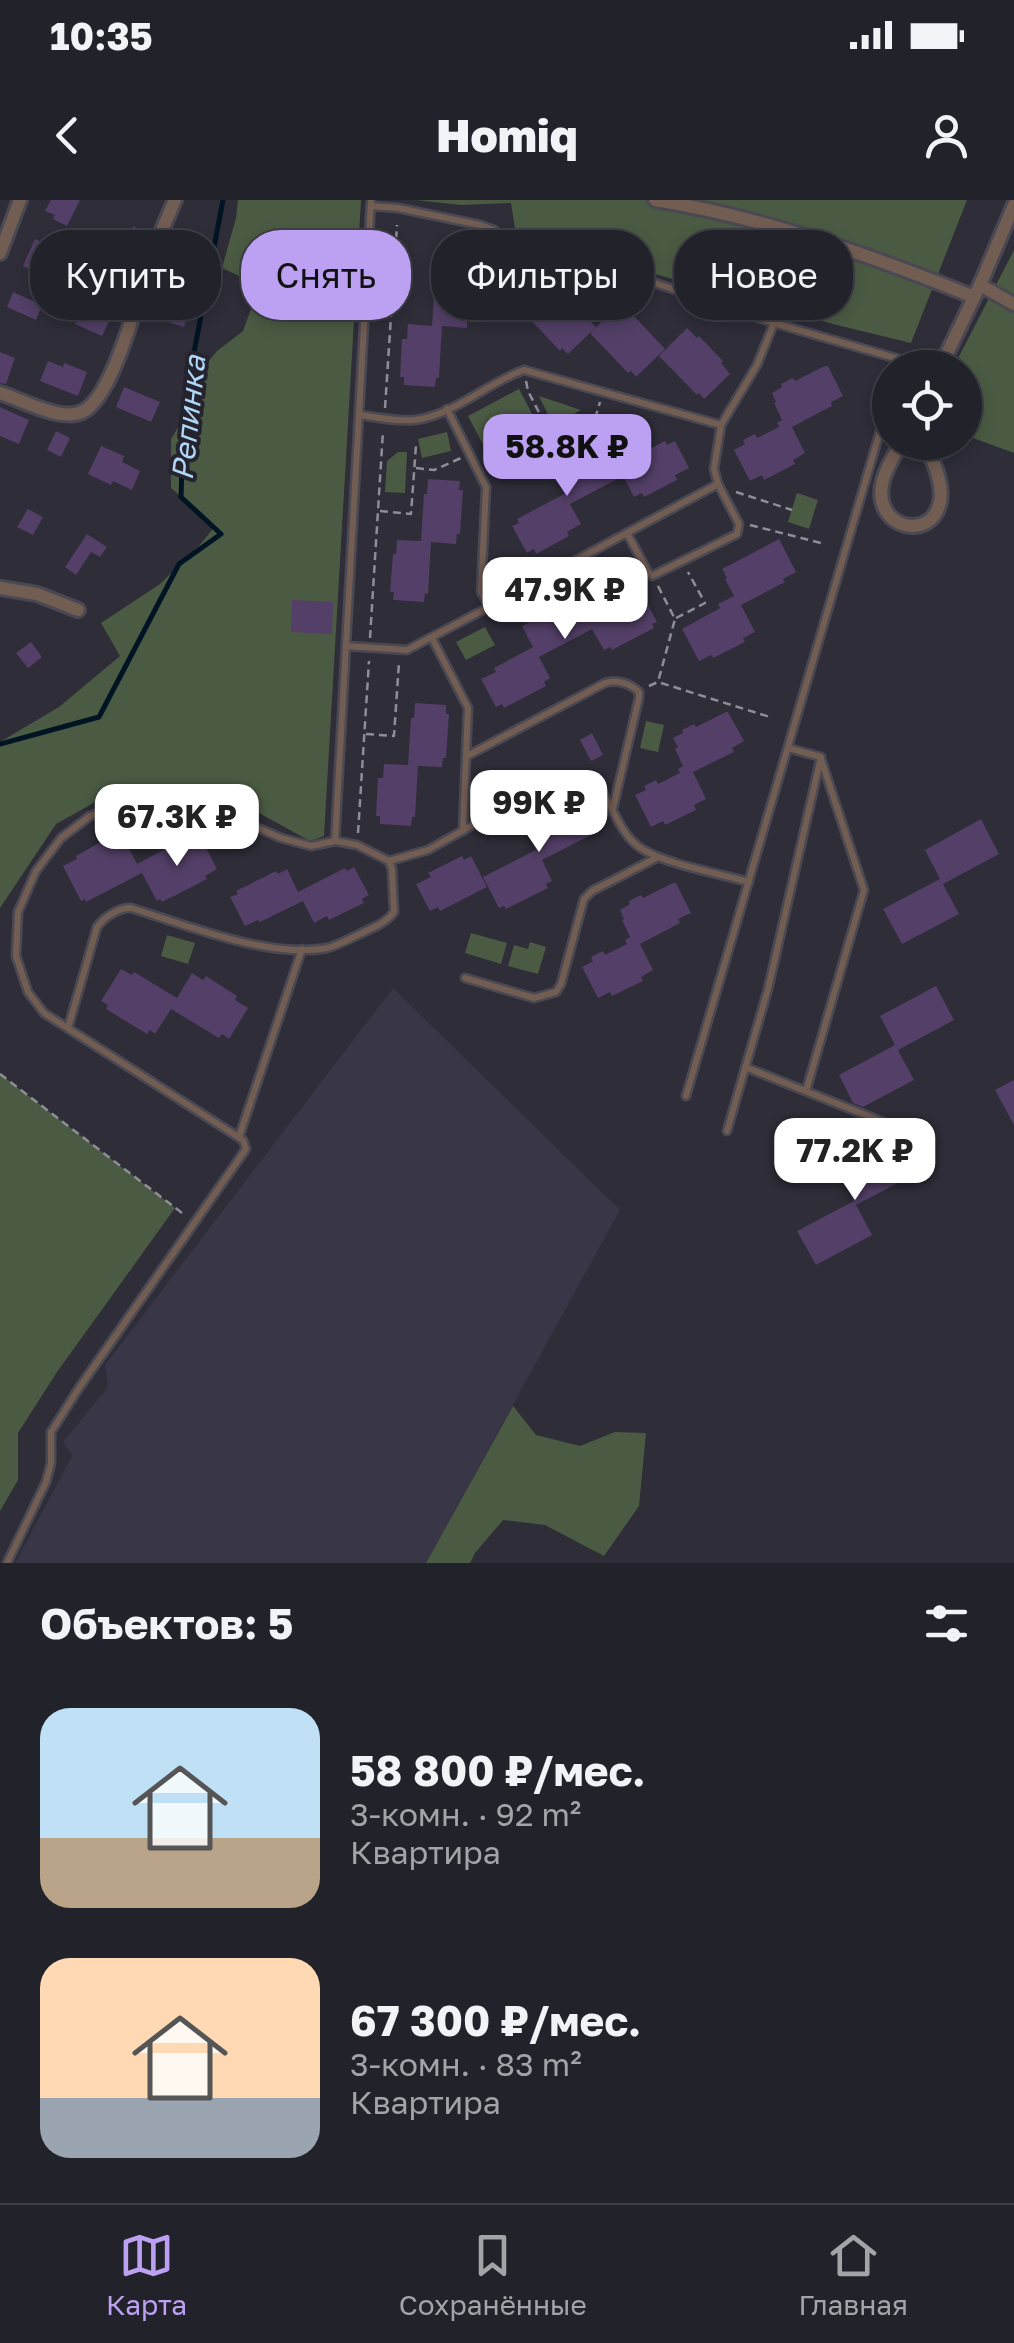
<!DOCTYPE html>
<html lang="ru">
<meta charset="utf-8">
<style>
:root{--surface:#22222a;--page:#2a2a32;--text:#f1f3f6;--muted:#a2a4a8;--line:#3f3f47;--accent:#bca0f2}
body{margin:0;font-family:"Golos Text",sans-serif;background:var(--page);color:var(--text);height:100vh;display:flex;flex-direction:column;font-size:38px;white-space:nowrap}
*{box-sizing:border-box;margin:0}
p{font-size:32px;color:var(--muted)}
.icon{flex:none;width:55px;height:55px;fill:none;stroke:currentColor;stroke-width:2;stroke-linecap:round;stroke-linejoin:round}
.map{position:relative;height:1363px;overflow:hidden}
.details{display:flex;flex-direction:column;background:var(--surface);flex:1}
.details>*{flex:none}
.guide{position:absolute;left:30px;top:30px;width:955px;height:90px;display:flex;gap:20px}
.controls{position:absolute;left:872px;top:150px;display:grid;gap:20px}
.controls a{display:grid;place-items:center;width:110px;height:110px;border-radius:50%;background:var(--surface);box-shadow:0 5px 15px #0003,0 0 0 2px var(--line);font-size:50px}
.price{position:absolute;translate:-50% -85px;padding:0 22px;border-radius:20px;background:#fff;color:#222;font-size:32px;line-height:65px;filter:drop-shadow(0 2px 5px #0008)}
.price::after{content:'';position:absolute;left:50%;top:60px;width:30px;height:22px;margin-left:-15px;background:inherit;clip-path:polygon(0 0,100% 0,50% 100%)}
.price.active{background:var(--accent);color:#111}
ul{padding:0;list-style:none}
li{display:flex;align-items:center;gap:30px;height:250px;padding:0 40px}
li span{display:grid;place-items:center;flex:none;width:280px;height:200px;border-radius:30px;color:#555}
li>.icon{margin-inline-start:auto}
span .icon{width:120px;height:120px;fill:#fffc;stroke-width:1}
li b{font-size:42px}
h2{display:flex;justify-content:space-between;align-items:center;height:120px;padding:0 40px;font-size:42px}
.pill{padding:0 35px;border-radius:40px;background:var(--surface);box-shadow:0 5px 15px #0003,0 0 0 2px var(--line);font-size:35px;line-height:90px}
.pill.active{background:var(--accent);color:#111}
.status{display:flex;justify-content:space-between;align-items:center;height:70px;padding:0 50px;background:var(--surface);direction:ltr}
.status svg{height:28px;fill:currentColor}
header{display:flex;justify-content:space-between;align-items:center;height:130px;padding:0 40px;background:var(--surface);font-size:45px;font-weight:800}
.menu{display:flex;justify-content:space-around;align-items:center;height:140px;border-top:2px solid var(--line);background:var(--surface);font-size:28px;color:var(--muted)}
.menu a{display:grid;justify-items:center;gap:5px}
.menu .active{color:var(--accent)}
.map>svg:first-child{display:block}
</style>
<div class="status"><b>10:35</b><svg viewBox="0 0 49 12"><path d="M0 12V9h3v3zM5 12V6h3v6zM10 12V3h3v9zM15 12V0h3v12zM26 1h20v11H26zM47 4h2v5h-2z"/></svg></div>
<header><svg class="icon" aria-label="back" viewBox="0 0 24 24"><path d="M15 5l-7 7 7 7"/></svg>Homiq<svg class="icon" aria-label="person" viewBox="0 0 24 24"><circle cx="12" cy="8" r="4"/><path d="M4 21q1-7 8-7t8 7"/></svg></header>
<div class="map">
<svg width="1014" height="1363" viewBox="0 0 1014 1363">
<rect width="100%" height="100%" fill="#2e2d38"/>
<polygon fill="#383647" points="393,788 620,1010 426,1363 15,1363 72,1256 63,1242 108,1187 105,1165"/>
<g fill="#4b5b43">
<polygon points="238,0 361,0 324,636 310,641 239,602 234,611 197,598 156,592 97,601 56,624 0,708 0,542 59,507 120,456 101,423 160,384 199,346 215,326 171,288 171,239 180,224 184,191 217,151 243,131 254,101 248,80 222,68 236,18"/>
<polygon points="416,0 967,0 911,143 833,124 516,35 511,3 461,5"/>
<polygon points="1014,50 1014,253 965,235 965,168 953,168"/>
<polygon points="519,189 539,227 488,254 468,216"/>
<polygon points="539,196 581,210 553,225"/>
<polygon points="447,232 451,251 422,258 418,239"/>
<polygon points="398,252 407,252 405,293 385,292 387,261"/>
<polygon points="797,293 818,300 809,329 788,322"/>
<polygon points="485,427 495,445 466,460 456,442"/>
<polygon points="646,521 664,525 658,552 640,548"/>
<polygon points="471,733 507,743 501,764 465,753"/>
<polygon points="167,735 195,743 188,764 161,756"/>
<polygon points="530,742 546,747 538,774 508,766 514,745 528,749"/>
<polygon points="0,874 175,1008 57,1172 18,1233 18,1280 0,1311"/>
<polygon points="513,1206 536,1235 580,1246 615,1232 646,1233 639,1306 604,1356 545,1325 503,1320 475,1353 470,1363 426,1363"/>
</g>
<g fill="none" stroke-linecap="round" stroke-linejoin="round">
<polyline stroke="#011424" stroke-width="5" points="0,544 99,517 179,364 221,334 181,297 184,205 223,0"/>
</g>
<g fill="#533f67">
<polygon points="51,0 80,0 67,26 53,19 55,15 45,11"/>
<polygon points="133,26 150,34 142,53 124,44"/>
<polygon points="35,39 53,47 41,74 23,66"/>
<polygon points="173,54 199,64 194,77 168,68"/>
<polygon points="439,64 470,66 470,74 473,75 470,118 467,118 467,128 442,126 439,178 436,178 435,187 404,185 404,177 400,177 402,139 407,139 408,124 432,126 435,79 438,79"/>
<polygon points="552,83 596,127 568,154 562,148 560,151 528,117 530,115 525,109"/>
<polygon points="13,92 42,105 36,120 7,107"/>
<polygon points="168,93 192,101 184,127 159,119"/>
<polygon points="84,103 112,115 102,136 75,124"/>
<polygon points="619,105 629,116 631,113 665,149 636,177 631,171 628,173 590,133"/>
<polygon points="687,128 697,138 699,136 723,161 721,163 730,174 704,199 699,193 697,195 659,156"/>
<polygon points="0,152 15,158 6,184 0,183"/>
<polygon points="48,161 63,167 64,163 87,172 78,196 40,181"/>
<polygon points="825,166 828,166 843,196 831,202 832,206 792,227 805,253 793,260 795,264 764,280 762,275 750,281 734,250 745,244 743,240 755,234 757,238 779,227 777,223 782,220 774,203 776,202 772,193 782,187 781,184 793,178 795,181"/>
<polygon points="124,187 160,202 151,222 116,207"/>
<polygon points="0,207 29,220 19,244 0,236"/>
<polygon points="56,231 70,238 61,257 47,250"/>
<polygon points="665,241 667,245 675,241 689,268 675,275 677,280 644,297 642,293 634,297 618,266"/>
<polygon points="599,244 601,248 606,245 623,276 570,304 581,324 567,332 569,336 536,354 534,349 527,353 512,326 519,323 517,319 564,294 553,273 560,270 558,266"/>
<polygon points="101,246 124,256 122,262 140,271 132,290 113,281 111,285 88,274"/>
<polygon points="428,279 460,281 459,290 463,290 460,334 457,334 456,344 431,342 428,394 425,393 424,402 393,400 394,392 390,392 393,354 396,354 397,340 421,341 424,294 427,294"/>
<polygon points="28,309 43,317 33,335 17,327"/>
<polygon points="87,334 107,347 100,357 91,352 76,375 65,367"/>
<polygon points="779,339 796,372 783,379 785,382 741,405 755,432 743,438 745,442 713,458 711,455 699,461 682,429 720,408 718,404 734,396 725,379 727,378 722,369"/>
<polygon points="634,394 636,397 642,394 657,422 652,424 654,428 612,450 610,447 604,450 592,429 539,457 550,478 544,482 546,486 504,508 502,504 496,507 481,479 496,472 494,468 533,447 522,426 536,419 534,415 567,397 569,401 576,398 587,418"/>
<polygon points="292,400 333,402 332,434 291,432"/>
<polygon points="31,442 42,457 28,468 16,453"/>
<polygon points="415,503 446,505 446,514 449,514 446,558 443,558 442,567 418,566 415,617 412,617 411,626 380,624 380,616 376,616 378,578 383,578 384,564 408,565 411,518 414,518"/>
<polygon points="726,512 728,512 744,541 732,548 734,552 693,572 706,599 694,605 696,610 665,625 663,621 651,627 635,595 646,590 644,586 656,580 658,584 680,573 678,569 683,566 675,549 678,547 673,538 683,533 682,530 694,524 696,527"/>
<polygon points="592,533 603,555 591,561 580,540"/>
<polygon points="570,601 572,605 580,601 594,628 587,632 589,636 542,660 552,681 546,684 548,688 506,709 504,706 499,708 483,677 536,650 525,629 539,622 537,618"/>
<polygon points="981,619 999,654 943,684 959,714 902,744 883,709 940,679 925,650"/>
<polygon points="122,636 142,673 86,702 85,699 81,701 63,666 77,659 76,656 108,638 110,642"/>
<polygon points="200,636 217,669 205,676 207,679 182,692 162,702 160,699 157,701 137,664 184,639 186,643"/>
<polygon points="462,656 464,660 471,656 487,687 440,711 438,707 430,711 416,684 431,677 428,673"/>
<polygon points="354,667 369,695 362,699 364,703 329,720 327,716 314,723 303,701 260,722 258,720 245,726 230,697 238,694 236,691 276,671 278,674 287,669 298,692 345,668 347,671"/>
<polygon points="673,683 676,683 691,713 678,719 680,723 640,744 653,770 641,777 643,781 612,796 610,792 598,798 582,767 593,761 591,757 603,751 605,755 627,744 625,740 630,737 622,720 624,719 620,710 630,704 629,701 641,695 643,698"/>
<polygon points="121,769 132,775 134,772 177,798 192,773 203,780 206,776 237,796 235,800 248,808 229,839 222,834 219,838 171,809 155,834 150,830 147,834 106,809 108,805 101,801"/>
<polygon points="936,786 954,820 898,850 914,880 863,907 853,903 839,875 895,845 880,816"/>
<polygon points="1014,880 1014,925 995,890"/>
<polygon points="895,941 913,975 856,1005 872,1035 816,1065 797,1031 854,1001 838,971"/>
</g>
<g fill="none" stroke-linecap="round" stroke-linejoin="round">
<defs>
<g id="service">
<polyline points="371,6 398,8 480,25 494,30 524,52 543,61 646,80 774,123 930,168"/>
<path d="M359,215c18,2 38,7 56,5 39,-5 72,-37 109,-50l197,55 36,-60 17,-42"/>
<polyline points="627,333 648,372 652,376 737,334 739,324 718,284"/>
<polyline points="489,407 718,284 714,269 721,225"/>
<polyline points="432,438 468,508 463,631"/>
<polyline points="346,446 407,450 489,407 481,392 486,287 447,209"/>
<path d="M467,556l138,-73c11,-4 25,0 34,9v6l-26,110"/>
<path d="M389,661l39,-11 130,-73c57,-7 48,49 84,72 24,15 78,25 107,33"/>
<polyline points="465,778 534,798 556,792 561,784 584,699 592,691 658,657"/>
<path d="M68,828l29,-101c7,-10 23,-20 34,-19 55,17 139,51 196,40 12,-3 24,-10 35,-15 12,-6 24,-10 32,-21l-2,-43 -3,-8 -32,-16 -22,-4"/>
<polyline points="745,867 926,939"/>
<polyline points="806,891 864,690 821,559"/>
<polyline points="686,896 890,197"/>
<polyline points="727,931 768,789 821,557 788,548"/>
<polyline points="239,937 302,749"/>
<polyline points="7,1363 46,1282 51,1263 51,1232 79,1188 246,949 243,940 44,813 28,792 16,756 18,712 36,671 61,638 90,616 126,602 176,602 222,612 281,638 311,646 335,641 371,0"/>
</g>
<g id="minor">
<path d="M655,0c104,16 221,57 319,97"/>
<polyline points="0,53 20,0"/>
<polyline points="980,85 1014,104"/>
<polyline points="940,168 980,85 1014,5"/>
<path d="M0,193c23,7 60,29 82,19 32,-14 57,-121 69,-154 7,-20 16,-39 24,-58"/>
<path d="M901,242c-6,14 -17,28 -19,43 -8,44 50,57 58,17 4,-20 -8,-42 -15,-60"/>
<polyline points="0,388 37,394 78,410"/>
</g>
</defs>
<use href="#service" stroke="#494853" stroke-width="11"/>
<use href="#minor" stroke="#494853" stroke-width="18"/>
<g stroke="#8e8e97" stroke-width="2.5" stroke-dasharray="8 5" stroke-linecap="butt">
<polyline points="526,181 528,191 550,234"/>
<polyline points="385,208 397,25"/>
<polyline points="596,220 605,238"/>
<circle cx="554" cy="240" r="7"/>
<polyline points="561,237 595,219 600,202"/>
<polyline points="416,268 434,270 461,258"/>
<polyline points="491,273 547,243"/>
<polyline points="736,292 792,310"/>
<polyline points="380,311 411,314 416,245"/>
<polyline points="750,325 821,343"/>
<polyline points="658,386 675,419 658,482"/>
<polyline points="676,418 705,403 688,372"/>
<polyline points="370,438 383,231"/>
<polyline points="649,486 658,482 770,517"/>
<polyline points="366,534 394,536 399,462"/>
<polyline points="358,633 369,461"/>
<polyline points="0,874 186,1016"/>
</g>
<use href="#service" stroke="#725d53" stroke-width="6"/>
<use href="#minor" stroke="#725d53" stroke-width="12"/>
</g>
<g text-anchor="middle" stroke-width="8" stroke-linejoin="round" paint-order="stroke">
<g font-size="30" font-style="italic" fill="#b0d6f6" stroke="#24232e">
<text transform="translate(189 218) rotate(-84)" y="10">Репинка</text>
</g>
</g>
</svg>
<div class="controls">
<a><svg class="icon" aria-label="locate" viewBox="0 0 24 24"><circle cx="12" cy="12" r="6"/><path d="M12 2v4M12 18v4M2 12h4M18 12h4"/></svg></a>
</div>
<b class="price active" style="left:567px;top:299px">58.8K ₽</b>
<b class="price" style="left:565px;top:442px">47.9K ₽</b>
<b class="price" style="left:539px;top:655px">99K ₽</b>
<b class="price" style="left:177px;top:669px">67.3K ₽</b>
<b class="price" style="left:855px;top:1003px">77.2K ₽</b>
<div class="guide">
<a class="pill">Купить</a>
<a class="pill active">Снять</a>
<a class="pill">Фильтры</a>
<a class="pill">Новое</a>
</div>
</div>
<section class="details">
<h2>Объектов: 5<svg class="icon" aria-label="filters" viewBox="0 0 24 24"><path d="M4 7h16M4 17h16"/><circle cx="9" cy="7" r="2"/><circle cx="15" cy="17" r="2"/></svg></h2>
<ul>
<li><span style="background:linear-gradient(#bfe0f5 65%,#b9a48a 0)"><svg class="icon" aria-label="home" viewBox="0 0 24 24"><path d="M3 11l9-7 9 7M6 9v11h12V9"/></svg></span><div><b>58 800 ₽/мес.</b><p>3-комн. · 92 m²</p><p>Квартира</p></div></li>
<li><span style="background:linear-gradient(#ffd9b3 70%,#9aa5b1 0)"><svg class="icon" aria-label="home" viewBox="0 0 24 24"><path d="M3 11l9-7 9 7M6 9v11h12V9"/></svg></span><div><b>67 300 ₽/мес.</b><p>3-комн. · 83 m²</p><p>Квартира</p></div></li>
</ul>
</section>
<nav class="menu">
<a class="active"><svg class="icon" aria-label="map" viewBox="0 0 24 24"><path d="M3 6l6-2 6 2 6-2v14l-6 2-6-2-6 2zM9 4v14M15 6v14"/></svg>Карта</a>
<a><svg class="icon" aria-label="saved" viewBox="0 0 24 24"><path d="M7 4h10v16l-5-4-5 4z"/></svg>Сохранённые</a>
<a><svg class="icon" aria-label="home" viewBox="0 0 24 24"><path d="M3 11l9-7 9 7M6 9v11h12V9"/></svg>Главная</a>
</nav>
